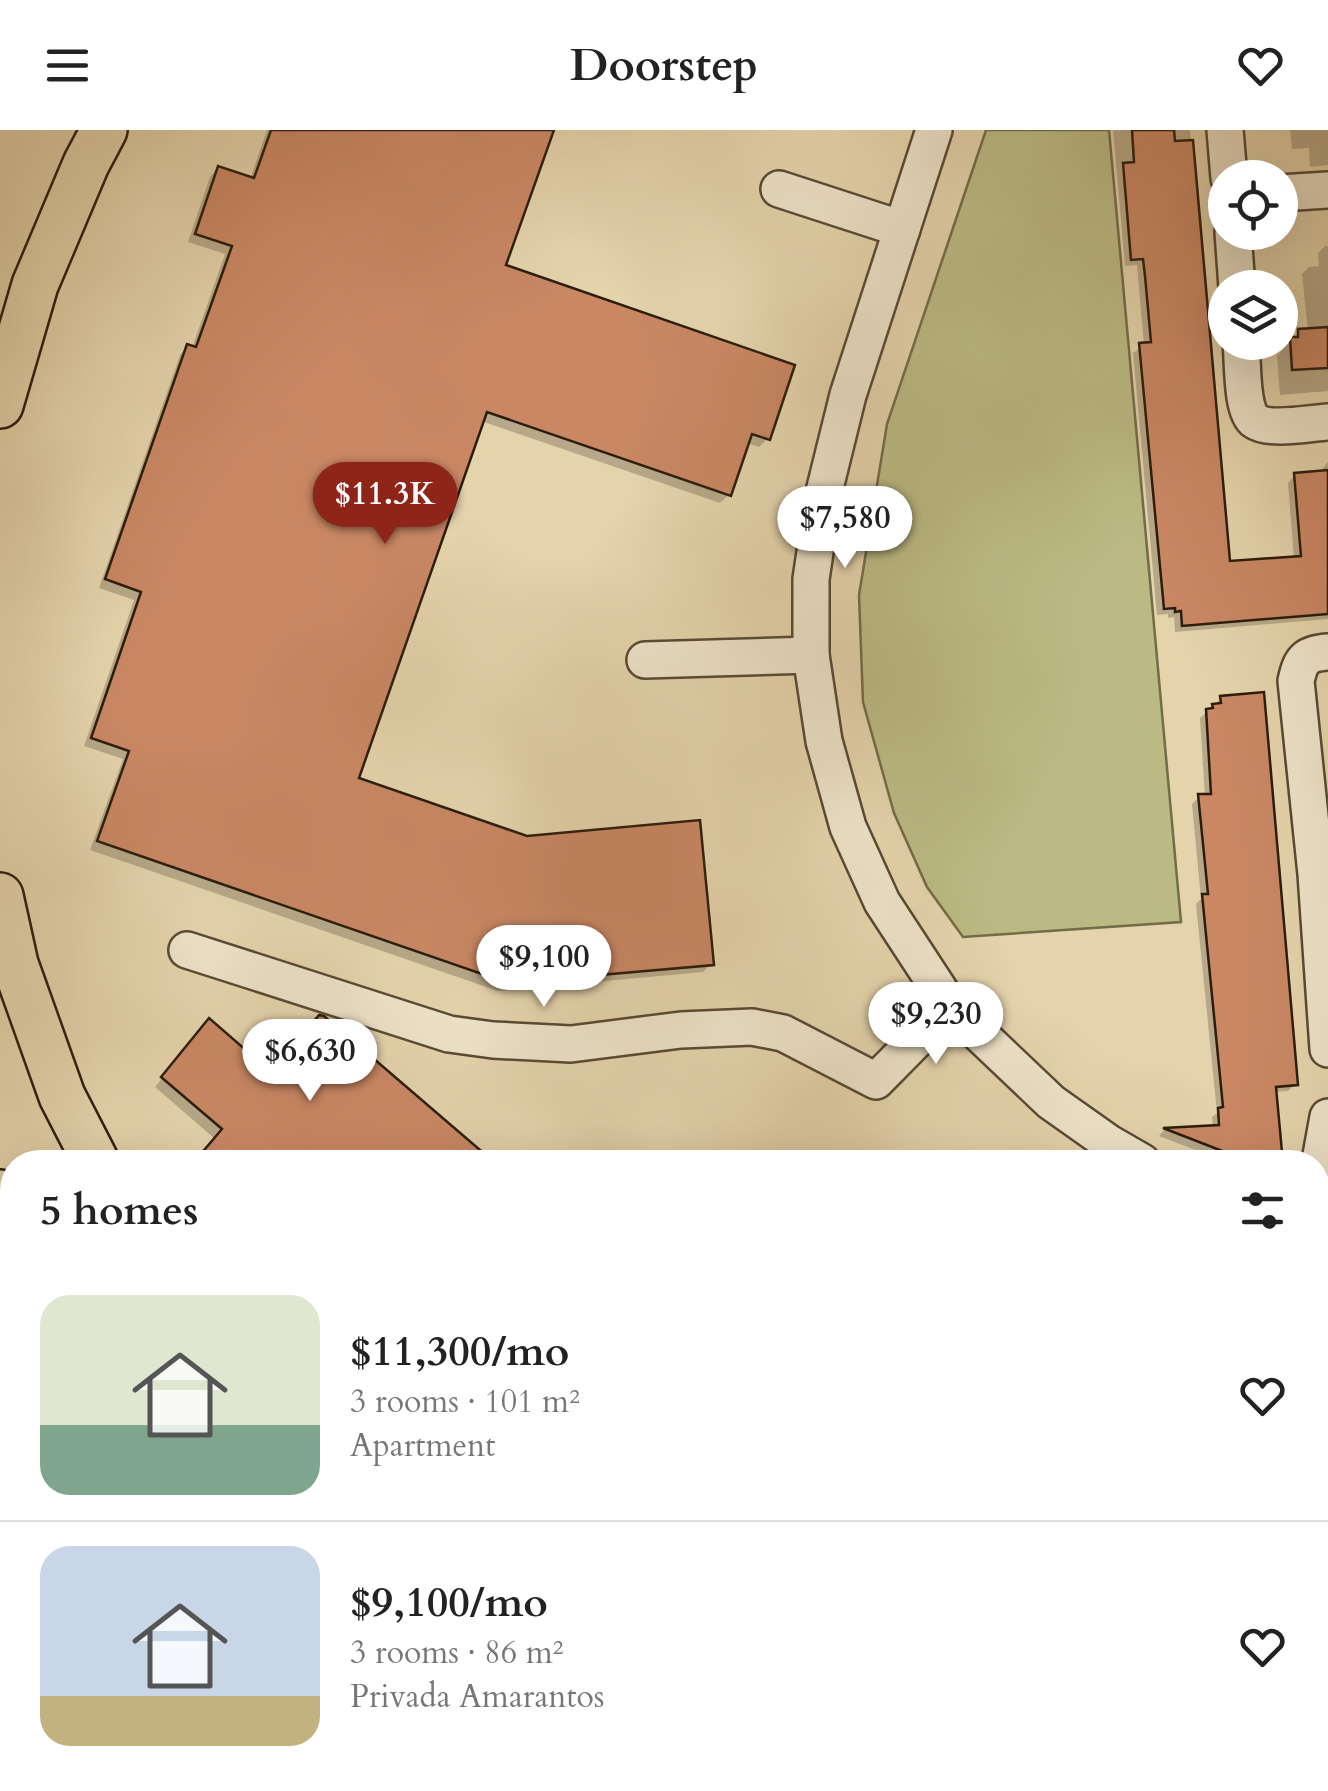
<!DOCTYPE html>
<meta charset="utf-8">
<style>
:root{--surface:#fff;--page:#f2f2f2;--text:#222;--muted:#767676;--line:#e0e0e0;--accent:#8f2418}
body{margin:0;font-family:Cardo,serif;background:var(--page);color:var(--text);height:100vh;display:flex;flex-direction:column;font-size:38px;white-space:nowrap}
*{box-sizing:border-box;margin:0}
p{font-size:32px;color:var(--muted)}
.icon{flex:none;width:55px;height:55px;fill:none;stroke:currentColor;stroke-width:2;stroke-linecap:round;stroke-linejoin:round}
.map{position:relative;flex:1;overflow:hidden}
.drawer{position:absolute;left:0px;top:1020px;width:1330px;height:642px;display:flex;flex-direction:column;background:var(--surface);border-radius:40px 40px 0 0;box-shadow:0 10px 40px #0002}
.drawer>*{flex:none}
.fabs{position:absolute;left:1208px;top:30px;display:grid;gap:20px}
.fabs a{display:grid;place-items:center;width:90px;height:90px;border-radius:50%;background:var(--surface);box-shadow:0 10px 40px #0002;font-size:50px}
.price{position:absolute;translate:-50% -85px;padding:0 22px;border-radius:35px;background:#fff;color:#222;font-size:32px;line-height:65px;filter:drop-shadow(0 2px 5px #0008)}
.price::after{content:'';position:absolute;left:50%;top:60px;width:30px;height:22px;margin-left:-15px;background:inherit;clip-path:polygon(0 0,100% 0,50% 100%)}
.price.on{background:var(--accent);color:#fff}
ul{padding:0;list-style:none}
li{display:flex;align-items:center;gap:30px;height:250px;padding:0 40px}
li+li{border-top:2px solid var(--line)}
li span{display:grid;place-items:center;flex:none;width:280px;height:200px;border-radius:30px;color:#555}
li>.icon{margin-inline-start:auto}
span .icon{width:120px;height:120px;fill:#fffc;stroke-width:1}
li b{font-size:42px}
h2{display:flex;justify-content:space-between;align-items:center;height:120px;padding:0 40px;font-size:42px}
header{display:flex;justify-content:space-between;align-items:center;height:130px;padding:0 40px;background:var(--surface);font-size:45px;font-weight:800}
.map>svg:first-child{display:block}
</style>
<header><svg class="icon" aria-label="menu" viewBox="0 0 24 24"><path d="M4 6h16M4 12h16M4 18h16"/></svg>Doorstep<svg class="icon" aria-label="heart" viewBox="0 0 24 24"><path d="M12 20l-8-8c-3-5 5-10 8-4 3-6 11-1 8 4z"/></svg></header>
<div class="map">
<svg width="1328" height="1661" viewBox="0 0 1328 1661">
<rect width="100%" height="100%" fill="#e4d3ab"/>
<filter id="stains"><feTurbulence type="fractalNoise" baseFrequency=".002" numOctaves="4"/><feColorMatrix values="0 0 0 0 .2 0 0 0 0 .09 0 0 0 0 .02 0 0 0 .5 -.17"/></filter>
<radialGradient id="worn" r=".72"><stop offset=".6" stop-color="#630" stop-opacity="0"/><stop offset="1" stop-color="#630" stop-opacity=".3"/></radialGradient>
<polygon fill="#bbba84" stroke="#736c48" stroke-width="2.5" points="986,0 1109,0 1181,792 963,807 927,757 894,683 863,572 859,465 887,294"/>
<g fill="#0003">
<polygon points="267,0 550,0 503,136 767,309 759,317 747,313 729,365 720,373 481,291 356,649 711,834 703,842 498,861 90,720 123,629 84,616 134,470 99,458 180,225 188,217 192,218 225,124 188,112 210,47 218,38 250,49"/>
<polygon points="1113,0 1190,0 1228,434 1294,429 1288,353 1295,345 1322,343 1322,339 1328,332 1328,489 1175,502 1174,487 1168,488 1168,484 1157,485 1133,223 1144,215 1137,135 1125,136"/>
<polygon points="1290,0 1328,0 1328,35 1310,37 1309,18 1292,19"/>
<polygon points="1325,116 1328,116 1328,261 1280,265 1277,226 1299,202 1308,201 1302,144 1309,137 1319,136 1318,123"/>
<polygon points="1222,568 1295,954 1288,961 1274,962 1280,1021 1273,1028 1227,1032 1159,1006 1164,1000 1213,998 1212,987 1217,983 1196,774 1201,769 1192,674 1199,667 1205,667 1200,588"/>
<polygon points="322,888 491,1032 195,1032 215,1009 155,957 201,900 270,945"/>
<polygon points="1318,1180 1328,1182 1328,1618 1318,1631 1318,1413 1323,1407 1318,1352"/>
<polygon points="0,1268 9,1272 4,1288 6,1289 0,1303"/>
<polygon points="0,1617 12,1622 12,1650 76,1650 102,1661 0,1661"/>
<polygon points="880,1650 1301,1650 1291,1661 893,1661"/>
</g>
<g fill="#c98764" stroke="#2b1d0d" stroke-width="2.5">
<polygon points="271,0 554,0 506,135 795,235 770,310 752,304 731,366 487,282 359,648 527,706 700,690 714,835 508,853 97,711 129,621 91,608 141,462 105,449 187,214 196,217 232,116 195,104 218,36 254,48"/>
<polygon points="1132,0 1174,0 1175,11 1193,10 1230,431 1301,426 1294,343 1328,340 1328,484 1182,496 1181,481 1175,482 1175,478 1164,479 1139,213 1151,212 1145,146 1143,129 1131,130 1123,33 1134,32"/>
<polygon points="1328,197 1328,238 1292,240 1290,207 1298,207 1298,199"/>
<polygon points="1264,562 1298,955 1276,957 1282,1022 1235,1026 1163,998 1219,995 1218,978 1223,977 1202,764 1208,764 1198,664 1211,664 1206,579 1213,578 1212,574 1221,573 1220,566"/>
<polygon points="319,885 324,886 494,1032 194,1032 222,999 161,947 209,888 271,942"/>
</g>
<g fill="none" stroke-linecap="round" stroke-linejoin="round">
<defs>
<g id="minor">
<polyline points="934,0 848,265 824,362 811,449 811,525 824,611 848,697 882,772 950,876 1051,972 1109,1013 1142,1032"/>
<polyline points="1225,0 1229,48"/>
<polyline points="779,59 902,99"/>
<polyline points="1280,63 1328,60"/>
<polyline points="1233,102 1237,158"/>
<path d="M1241,212c2,18 0,70 14,79 14,10 56,2 73,1"/>
<path d="M1328,522c-23,2 -27,7 -32,29l20,193 12,175"/>
<polyline points="645,530 811,525"/>
<polyline points="187,820 449,904 493,910 571,914 681,900 752,897 783,903 876,951 950,876"/>
<polyline points="1318,1042 1328,987"/>
<polyline points="1318,1097 1328,1098"/>
<polyline points="0,1465 12,1434"/>
<polyline points="0,1523 12,1528"/>
</g>
<g id="major">
<polyline points="0,275 35,155 86,34 104,0"/>
<polyline points="0,766 15,834 62,966 96,1032"/>
<polyline points="0,1063 12,1086"/>
<polyline points="556,1650 569,1661"/>
<polyline points="710,1650 723,1661"/>
</g>
</defs>
<use href="#minor" stroke="#594a34" stroke-width="40"/>
<use href="#major" stroke="#2b1d0d" stroke-width="50"/>
<use href="#minor" stroke="#ede2c8" stroke-width="35"/>
<use href="#major" stroke="#e4d3ab" stroke-width="45"/>
</g>
<rect width="100%" height="100%" filter="url(#stains)"/>
<rect width="100%" height="100%" fill="url(#worn)"/>
</svg>
<div class="fabs">
<a><svg class="icon" aria-label="locate" viewBox="0 0 24 24"><circle cx="12" cy="12" r="6"/><path d="M12 2v4M12 18v4M2 12h4M18 12h4"/></svg></a>
<a><svg class="icon" aria-label="layers" viewBox="0 0 24 24"><path d="M12 4l9 5-9 5-9-5zM3 14l9 5 9-5"/></svg></a>
</div>
<b class="price on" style="left:385px;top:417px">$11.3K</b>
<b class="price" style="left:845px;top:441px">$7,580</b>
<b class="price" style="left:544px;top:880px">$9,100</b>
<b class="price" style="left:936px;top:937px">$9,230</b>
<b class="price" style="left:310px;top:974px">$6,630</b>
<section class="drawer">
<h2>5 homes<svg class="icon" aria-label="filters" viewBox="0 0 24 24"><path d="M4 7h16M4 17h16"/><circle cx="9" cy="7" r="2"/><circle cx="15" cy="17" r="2"/></svg></h2>
<ul>
<li><span style="background:linear-gradient(#dfe7d0 65%,#7fa58c 0)"><svg class="icon" aria-label="home" viewBox="0 0 24 24"><path d="M3 11l9-7 9 7M6 9v11h12V9"/></svg></span><div><b>$11,300/mo</b><p>3 rooms · 101 m²</p><p>Apartment</p></div><svg class="icon" aria-label="heart" viewBox="0 0 24 24"><path d="M12 20l-8-8c-3-5 5-10 8-4 3-6 11-1 8 4z"/></svg></li>
<li><span style="background:linear-gradient(#c9d6e8 75%,#c2b280 0)"><svg class="icon" aria-label="home" viewBox="0 0 24 24"><path d="M3 11l9-7 9 7M6 9v11h12V9"/></svg></span><div><b>$9,100/mo</b><p>3 rooms · 86 m²</p><p>Privada Amarantos</p></div><svg class="icon" aria-label="heart" viewBox="0 0 24 24"><path d="M12 20l-8-8c-3-5 5-10 8-4 3-6 11-1 8 4z"/></svg></li>
</ul>
</section>
</div>
